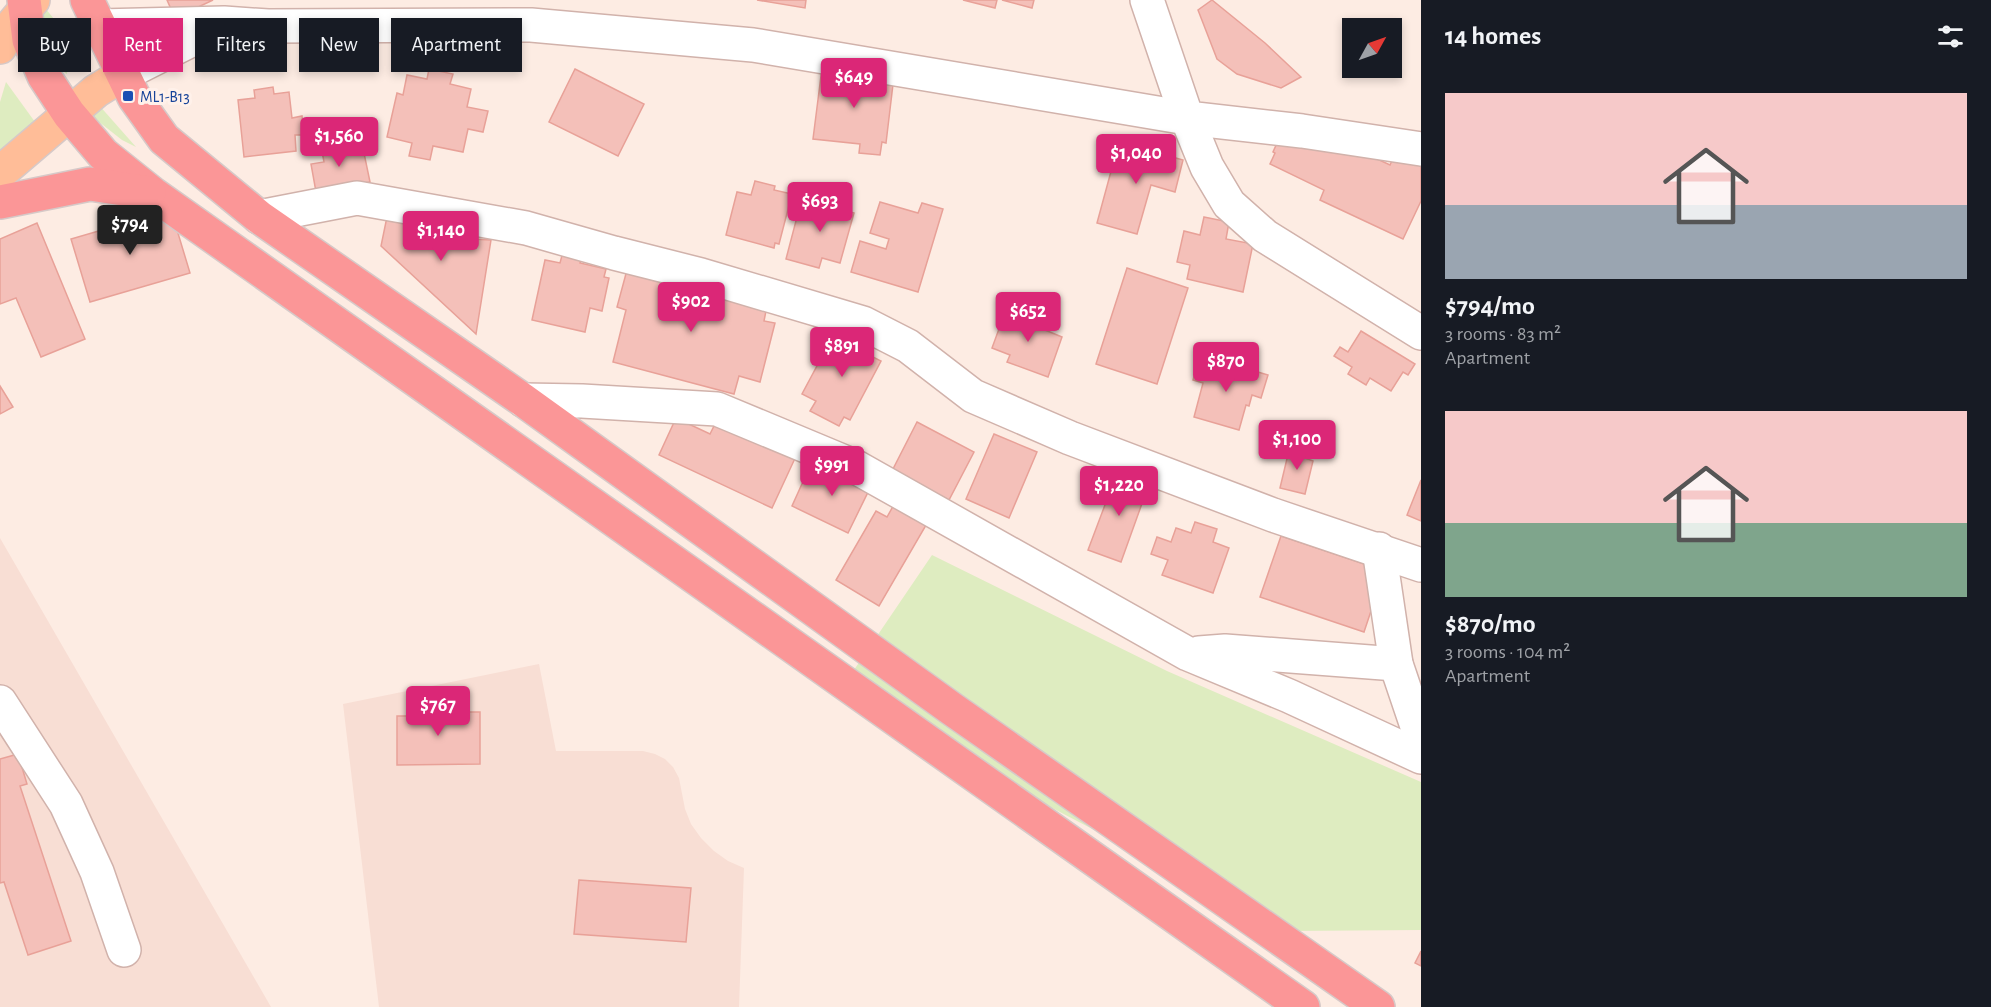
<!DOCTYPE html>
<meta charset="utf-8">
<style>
:root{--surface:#171b24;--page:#242831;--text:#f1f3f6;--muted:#9ea1a6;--accent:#db2777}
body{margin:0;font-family:"Alegreya Sans",sans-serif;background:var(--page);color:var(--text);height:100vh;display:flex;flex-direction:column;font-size:22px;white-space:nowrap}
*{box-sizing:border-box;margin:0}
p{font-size:20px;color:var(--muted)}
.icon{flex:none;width:33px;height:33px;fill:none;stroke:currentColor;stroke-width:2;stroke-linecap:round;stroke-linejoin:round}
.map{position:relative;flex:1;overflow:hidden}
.panel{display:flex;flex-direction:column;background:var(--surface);width:570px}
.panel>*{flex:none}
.banner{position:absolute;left:18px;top:18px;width:570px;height:54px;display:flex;gap:12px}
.needle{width:39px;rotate:50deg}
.controls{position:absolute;left:1342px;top:18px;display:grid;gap:12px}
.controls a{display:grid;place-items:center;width:60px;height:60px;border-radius:0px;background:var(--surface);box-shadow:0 3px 9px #0003;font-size:30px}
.price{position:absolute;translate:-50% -51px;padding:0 14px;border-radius:6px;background:var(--accent);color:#fff;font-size:20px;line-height:39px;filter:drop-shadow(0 2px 3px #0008)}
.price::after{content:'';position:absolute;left:50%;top:36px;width:18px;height:14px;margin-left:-9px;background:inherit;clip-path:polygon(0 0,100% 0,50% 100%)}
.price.selected{background:#222;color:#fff}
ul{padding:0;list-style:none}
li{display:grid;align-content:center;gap:12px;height:318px;padding:0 24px}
li span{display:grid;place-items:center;height:186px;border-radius:0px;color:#555}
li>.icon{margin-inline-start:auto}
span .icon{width:108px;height:108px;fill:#fffc;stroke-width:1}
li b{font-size:26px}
h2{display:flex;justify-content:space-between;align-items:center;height:72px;padding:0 24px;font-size:26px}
.tag{padding:0 21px;border-radius:0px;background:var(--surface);box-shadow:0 3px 9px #0003;font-size:21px;line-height:54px}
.tag.selected{background:var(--accent);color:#fff}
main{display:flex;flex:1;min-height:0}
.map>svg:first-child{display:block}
</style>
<main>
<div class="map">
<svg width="1421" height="1007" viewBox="0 0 1421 1007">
<rect width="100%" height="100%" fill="#fdece3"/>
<g fill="#f8ded4">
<polygon points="0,538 271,1007 0,1007"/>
<polygon points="539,664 556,751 643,751 655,754 665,759 673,767 679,778 685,809 691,824 701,838 714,851 728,861 744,868 739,1007 379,1007 343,704"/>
</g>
<g fill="#deecc0">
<path d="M40,3c21,21 31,40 27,71 -23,-14 -25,-47 -27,-71z"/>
<polygon points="6,82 35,122 0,157 0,102"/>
<polygon points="98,104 136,147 122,140 89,114"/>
<polygon points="932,555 1167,671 1421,782 1421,930 1287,931 837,695"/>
</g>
<g fill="#f4c0b9" stroke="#e8a198" stroke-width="1.5">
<polygon points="167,0 213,0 175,18"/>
<polygon points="757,0 806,0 805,8"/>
<polygon points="963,0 997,0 995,8"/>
<polygon points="1002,0 1034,0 1032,8"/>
<polygon points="1212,0 1265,43 1301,77 1281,88 1237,74 1217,59 1198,10"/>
<polygon points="822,68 894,76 886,143 882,142 880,155 859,153 860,144 813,139"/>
<polygon points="429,69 453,74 450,84 471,89 467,107 488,111 483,132 468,129 463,152 433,146 430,160 409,156 412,143 387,137 397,93 403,95 407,75 427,79"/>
<polygon points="575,69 644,104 618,156 549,122"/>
<polygon points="273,87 274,94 289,92 292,118 302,116 304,135 295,135 296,151 244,157 238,100 255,98 254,90"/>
<polygon points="1282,132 1347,145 1390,165 1397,149 1421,160 1421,201 1403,239 1320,200 1324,190 1270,164 1275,153 1273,152"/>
<polygon points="346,141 349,155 364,153 370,182 316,192 311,164 324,162 321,146"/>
<polygon points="1119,142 1183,160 1175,192 1151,185 1137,234 1097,223"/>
<polygon points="755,181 775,186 774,190 792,194 779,244 775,243 774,248 726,235 737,192 751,195"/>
<polygon points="802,198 820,203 822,198 841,203 840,209 854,213 840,263 822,258 819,268 786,259"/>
<polygon points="880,202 918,213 922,203 943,209 918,292 851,272 860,241 886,249 889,239 870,233"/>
<polygon points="171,210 190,273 90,302 71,239"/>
<polygon points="388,212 453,225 450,238 491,240 476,334 381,246"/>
<polygon points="1204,217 1229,222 1226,239 1253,244 1243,292 1187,279 1190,265 1177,262 1184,231 1200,235"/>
<polygon points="37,223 85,339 41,357 16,298 0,304 0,239"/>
<polygon points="564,248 583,252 580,263 606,269 604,277 609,278 602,311 590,308 585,332 532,320 545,260 560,263"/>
<polygon points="1127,268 1188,288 1157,384 1096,364"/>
<polygon points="627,270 746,301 766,311 764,321 775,323 760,382 739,376 734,394 613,362 626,310 617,307"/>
<polygon points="1030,307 1045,313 1040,328 1062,337 1048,377 1007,362 1010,355 992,348 1003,318 1023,326"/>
<polygon points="853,331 873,342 867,354 881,361 850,420 844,417 839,426 810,411 816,401 802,394 833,336 846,343"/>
<polygon points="1361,331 1415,364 1408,375 1403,372 1391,391 1370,378 1366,385 1348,374 1352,367 1334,356 1340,347 1348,352"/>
<polygon points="1207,356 1228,361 1225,373 1238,377 1241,367 1268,375 1261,398 1252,395 1249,406 1246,405 1239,430 1194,417 1203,383 1193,380 1197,366 1204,368"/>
<polygon points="0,386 13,407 0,414"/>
<polygon points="676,418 710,434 715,424 797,454 772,508 659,455"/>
<polygon points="917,422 974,452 949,500 892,471"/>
<polygon points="994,434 1037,452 1009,518 966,499"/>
<polygon points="1290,446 1306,450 1305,458 1313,461 1305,494 1280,488"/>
<polygon points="811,464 839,478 843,470 872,484 848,533 792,506"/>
<polygon points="1117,473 1149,484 1121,562 1088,550"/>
<polygon points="1421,480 1421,521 1407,515"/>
<polygon points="896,501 929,520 879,606 836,580 876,511 887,517"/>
<polygon points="1195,522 1217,529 1213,542 1229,548 1213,593 1162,575 1168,560 1151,554 1157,537 1171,542 1176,528 1191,533"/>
<polygon points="1281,536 1376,568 1378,590 1364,632 1260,597"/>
<polygon points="414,705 443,705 443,712 480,712 480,764 397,765 397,716 414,716"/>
<polygon points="18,754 27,784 20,786 71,941 28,955 4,882 0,883 0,759"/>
<polygon points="579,880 691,888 686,942 574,934"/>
<polygon points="1421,951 1421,966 1415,963"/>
</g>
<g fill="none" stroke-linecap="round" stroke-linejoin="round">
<defs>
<g id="minor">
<polyline points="1147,0 1187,118 1302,131 1421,149"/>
<polyline points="99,26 224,23 268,26 531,25 753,45 1187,118 1207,167 1229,204 1265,236 1421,333"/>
<polyline points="122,75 217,27"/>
<polyline points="259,217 357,198 526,228 614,253 701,275 863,323 908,346 973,396 1070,438 1273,515 1421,565"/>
<polyline points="523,400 582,401 717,409 854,466 1188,654 1289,696 1421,757"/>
<polyline points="1379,549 1396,664 1421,738"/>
<polyline points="1199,653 1225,651 1396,664"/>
<polyline points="0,702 66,804 97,872 124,950"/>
</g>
<g id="major">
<polyline points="0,47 13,24 33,0"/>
<polyline points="0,173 96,91 122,75"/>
</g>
<g id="highway">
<polyline points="24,0 29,40 44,76 69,114 103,154 153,194 1303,1007"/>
<polyline points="87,0 134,97 164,139 259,217 523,400 952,709 1378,1007"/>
<polyline points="0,202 90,184 149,193"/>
</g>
</defs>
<use href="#minor" stroke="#d1b2ab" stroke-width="36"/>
<use href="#major" stroke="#d6c9c8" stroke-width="36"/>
<use href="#highway" stroke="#d6c9c8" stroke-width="36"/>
<use href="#minor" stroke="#fff" stroke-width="33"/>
<use href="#major" stroke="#ffbd98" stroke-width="33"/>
<use href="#highway" stroke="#fb9697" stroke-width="33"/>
</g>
<rect fill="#1a4fb4" stroke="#fff1ea" stroke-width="2" x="122" y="90" width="12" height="12" rx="3"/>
<g text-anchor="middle" stroke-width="6" stroke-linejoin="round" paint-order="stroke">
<g font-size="16" fill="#164399" stroke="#fff1ea" text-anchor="start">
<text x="140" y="102">ML1-B13</text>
</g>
</g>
</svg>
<div class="controls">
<a><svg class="needle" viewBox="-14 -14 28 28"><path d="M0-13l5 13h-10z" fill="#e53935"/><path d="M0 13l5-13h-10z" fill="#9ea1a6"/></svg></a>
</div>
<b class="price" style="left:854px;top:109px">$649</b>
<b class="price" style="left:339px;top:168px">$1,560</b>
<b class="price" style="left:1136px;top:185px">$1,040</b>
<b class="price" style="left:820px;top:233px">$693</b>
<b class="price selected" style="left:130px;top:256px">$794</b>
<b class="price" style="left:441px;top:262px">$1,140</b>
<b class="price" style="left:691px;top:333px">$902</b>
<b class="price" style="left:1028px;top:343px">$652</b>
<b class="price" style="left:842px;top:378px">$891</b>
<b class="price" style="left:1226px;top:393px">$870</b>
<b class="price" style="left:1297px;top:471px">$1,100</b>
<b class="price" style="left:832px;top:497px">$991</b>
<b class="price" style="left:1119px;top:517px">$1,220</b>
<b class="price" style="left:438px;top:737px">$767</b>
<div class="banner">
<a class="tag">Buy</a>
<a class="tag selected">Rent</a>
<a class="tag">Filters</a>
<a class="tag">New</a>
<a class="tag">Apartment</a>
</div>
</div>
<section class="panel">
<h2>14 homes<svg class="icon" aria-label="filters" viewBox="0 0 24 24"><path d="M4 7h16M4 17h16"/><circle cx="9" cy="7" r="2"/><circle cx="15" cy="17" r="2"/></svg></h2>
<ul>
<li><span style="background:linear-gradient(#f6c9c9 60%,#9aa5b1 0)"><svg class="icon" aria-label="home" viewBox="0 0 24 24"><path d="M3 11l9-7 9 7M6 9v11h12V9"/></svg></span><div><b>$794/mo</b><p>3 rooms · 83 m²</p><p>Apartment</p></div></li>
<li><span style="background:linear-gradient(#f6c9c9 60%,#7fa58c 0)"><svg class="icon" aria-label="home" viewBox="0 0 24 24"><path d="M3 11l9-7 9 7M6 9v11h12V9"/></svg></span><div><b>$870/mo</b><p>3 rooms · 104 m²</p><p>Apartment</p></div></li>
</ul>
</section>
</main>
